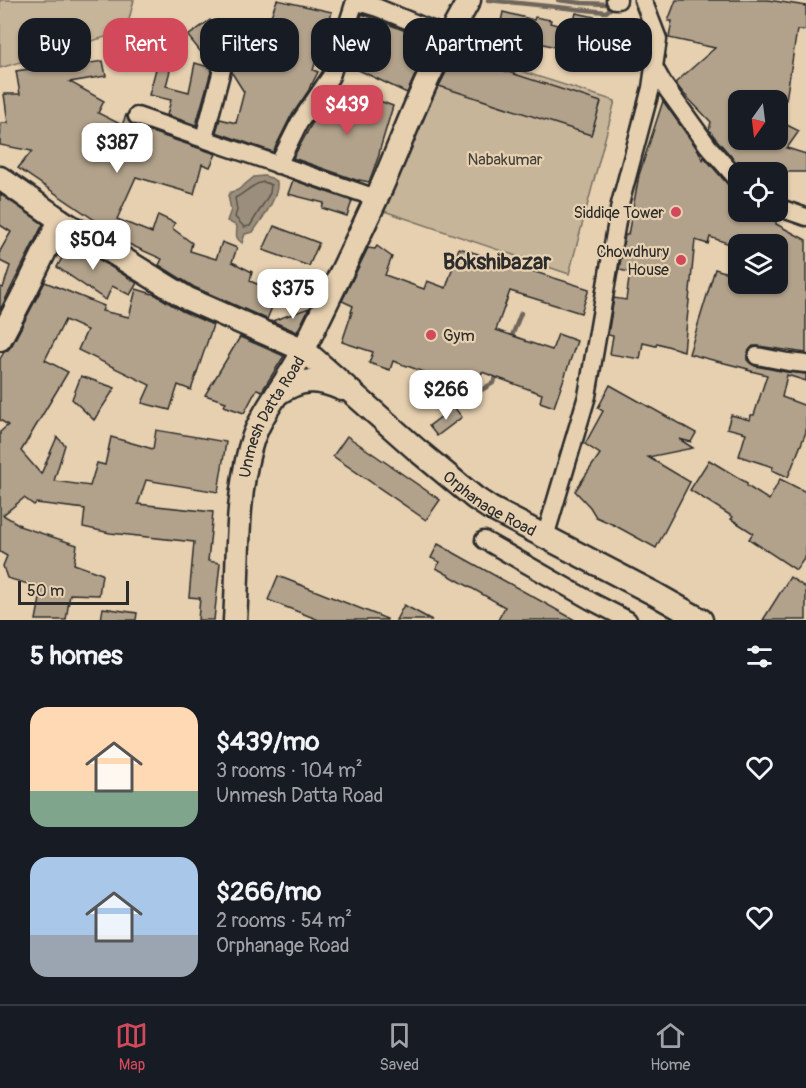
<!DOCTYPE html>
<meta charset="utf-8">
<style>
:root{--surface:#171b24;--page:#20242c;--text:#f1f3f6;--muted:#9ea1a6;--line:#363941;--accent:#d1495b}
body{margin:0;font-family:Pangolin,sans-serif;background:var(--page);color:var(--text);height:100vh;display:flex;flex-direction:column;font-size:22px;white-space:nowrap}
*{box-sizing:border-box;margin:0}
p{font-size:20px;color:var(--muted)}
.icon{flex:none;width:33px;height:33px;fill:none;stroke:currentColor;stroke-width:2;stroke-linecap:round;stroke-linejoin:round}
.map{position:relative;height:620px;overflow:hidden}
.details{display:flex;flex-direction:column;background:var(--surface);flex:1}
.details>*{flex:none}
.hud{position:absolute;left:18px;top:18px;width:771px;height:54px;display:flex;gap:12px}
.needle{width:39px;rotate:194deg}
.fabs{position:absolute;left:728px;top:90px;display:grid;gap:12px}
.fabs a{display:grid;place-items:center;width:60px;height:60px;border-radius:12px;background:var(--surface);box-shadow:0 2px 4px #0004;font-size:30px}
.scale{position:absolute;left:18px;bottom:15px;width:111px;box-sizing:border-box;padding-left:6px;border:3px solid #2b2b2b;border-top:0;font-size:16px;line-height:21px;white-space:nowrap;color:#2b2b2b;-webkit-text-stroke:4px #e6d0b0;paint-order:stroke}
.price{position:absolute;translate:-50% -51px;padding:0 14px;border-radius:12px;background:#fff;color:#222;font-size:20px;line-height:39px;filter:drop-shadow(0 2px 3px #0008)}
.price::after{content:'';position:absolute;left:50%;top:36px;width:18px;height:14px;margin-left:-9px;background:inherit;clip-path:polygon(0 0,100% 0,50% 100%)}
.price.selected{background:var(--accent);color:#fff}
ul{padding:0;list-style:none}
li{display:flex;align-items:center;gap:18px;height:150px;padding:0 30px}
li span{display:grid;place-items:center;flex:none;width:168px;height:120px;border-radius:18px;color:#555}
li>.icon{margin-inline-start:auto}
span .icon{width:72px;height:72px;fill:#fffc;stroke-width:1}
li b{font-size:26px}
h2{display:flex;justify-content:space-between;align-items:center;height:72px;padding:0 30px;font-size:26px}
.tag{padding:0 21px;border-radius:18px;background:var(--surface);box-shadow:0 2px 4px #0004;font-size:21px;line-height:54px}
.tag.selected{background:var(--accent);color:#fff}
.tab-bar{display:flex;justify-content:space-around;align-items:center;height:84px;border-top:2px solid var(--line);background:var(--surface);font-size:16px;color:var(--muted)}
.tab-bar a{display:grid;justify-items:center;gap:3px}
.tab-bar .selected{color:var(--accent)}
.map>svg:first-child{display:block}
</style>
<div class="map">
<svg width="806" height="620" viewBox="0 0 806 620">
<rect width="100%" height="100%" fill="#e6d0b0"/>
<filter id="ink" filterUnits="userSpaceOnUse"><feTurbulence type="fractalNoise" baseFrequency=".0167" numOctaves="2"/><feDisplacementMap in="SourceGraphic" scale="12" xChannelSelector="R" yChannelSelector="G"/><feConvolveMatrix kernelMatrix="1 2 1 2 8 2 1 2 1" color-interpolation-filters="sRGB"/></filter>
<g filter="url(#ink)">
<g fill="#c7b59a" stroke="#797062" stroke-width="1.5">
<polygon points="0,0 134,0 126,31 0,68"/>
<polygon points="445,47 615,101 569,274 384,211"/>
</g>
<path fill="#9c8e7b" stroke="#6f665b" stroke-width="1.5" d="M264,176l7,2 6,4c2,15 -15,37 -24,50l-8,2 -3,9c-8,-6 -5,-8 -5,-17l-10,-5 4,-11 -3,-15 3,-3 7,-2 16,-13z"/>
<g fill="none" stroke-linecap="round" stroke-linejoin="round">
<path stroke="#58534b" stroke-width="1.5" d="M264,182l7,3 -1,8 -20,33 -6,1 -9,-10 2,-7 -2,-12c9,-4 18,-15 29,-16z"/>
<g stroke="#6f665b" stroke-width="4.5">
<polyline points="488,0 606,12 615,5"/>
<polyline points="558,0 582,3 607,4 611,0"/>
<polyline points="510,341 521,313"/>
<polyline points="415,375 453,391"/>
<polyline points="454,391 475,394 493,383 498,374"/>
</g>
</g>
<g fill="#b2a28b" stroke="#2b2b2b" stroke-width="1.5">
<polygon points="277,0 332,12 313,70 318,72 312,84 311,84 309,90 290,118 273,152 216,132 220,119 236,123 244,92 232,73 233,64 230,58 225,56 220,56 215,59 212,66 188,36 210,20 221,35 240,38 243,25 267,26"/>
<polygon points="676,0 768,0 806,6 806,30 797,30 786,100 738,100 738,140 777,140 777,120 799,131 787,148 806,154 806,172 761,172 738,161 738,164 716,139 709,130 711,122 684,94 675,83 715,48 669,38 672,21 668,21"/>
<polygon points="503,12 534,20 535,17 551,20 550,23 572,29 576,13 604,19 599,43 589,41 585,58 564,54 565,50 530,40 531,38 499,31"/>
<polygon points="362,14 429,40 423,57 407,93 346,64"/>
<polygon points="154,49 174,55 166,86 189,92 195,63 212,68 196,125 167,115 171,100 149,95 156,69 147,66"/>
<polygon points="455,55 601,102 591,135 439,86"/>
<polygon points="103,61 106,76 70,82 104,101 98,113 122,125 126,115 129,122 134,126 216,154 210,167 202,164 194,194 136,177 117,219 152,233 158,215 175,223 172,228 192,243 190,251 216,259 222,242 237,248 232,262 252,272 250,281 278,293 267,319 194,287 159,265 162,259 113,237 97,227 99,223 18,168 32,151 0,145 1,123 8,123 4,94 20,94 16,71 64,64 65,67"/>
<polygon points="337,85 393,106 380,149 379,155 369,182 359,180 359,181 293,158 314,120 324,123 335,89"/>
<polygon points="663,101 698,150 703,160 704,157 730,187 738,190 738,212 768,212 770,214 776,218 776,224 806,240 806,353 758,346 753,346 750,349 747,355 747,360 750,363 755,366 786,372 806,374 806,381 787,375 782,397 806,406 806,432 788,477 772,470 773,467 739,456 746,433 727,428 731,415 750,420 751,415 754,415 767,375 747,370 748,369 689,354 715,269 738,276 738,284 777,284 777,244 738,244 738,247 710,237 708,244 695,240 684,351 657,343 656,346 643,343 640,359 610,354 613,336 608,335 614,298 626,300 630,272 619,270 625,235 628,235 639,175"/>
<polygon points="293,180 352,201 347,216 322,208 324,203 288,194"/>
<polygon points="0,194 43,224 0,310 0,287 3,288 10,266 0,261 0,251 11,232 0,225"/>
<polygon points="274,226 319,243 309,266 263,250"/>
<polygon points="66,239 137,283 130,295 112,286 106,300 57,267 62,258 58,256"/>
<polygon points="377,246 392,257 385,275 424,289 427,281 446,288 459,248 589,289 581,313 510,291 496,330 525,340 525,341 552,350 558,334 577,341 554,407 540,402 542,394 482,372 475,390 393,361 390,370 369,363 373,352 342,342 352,312 351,312 353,306 342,301 368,248 375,249"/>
<polygon points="45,282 104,306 102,311 129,317 136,289 156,295 182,311 213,325 191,390 178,385 170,410 142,403 150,385 78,350 87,330 65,320 45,360 68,372 21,451 41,474 57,437 65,445 54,481 90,486 97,463 105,465 111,437 153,449 156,430 226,442 218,492 146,480 138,504 213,512 208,561 220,563 214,620 198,620 200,598 189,597 194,542 110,533 83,527 85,509 36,503 34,505 24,498 3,515 20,525 19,526 77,545 74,564 102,574 99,595 70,594 66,620 36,620 42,588 7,578 3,566 7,556 0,552 0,432 8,425 0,420 0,359 4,352 8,350 12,345"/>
<polygon points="309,308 297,332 272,321"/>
<polygon points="240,337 284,356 262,391 257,389 244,413 224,406 226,402 205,395"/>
<polygon points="81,376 115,388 94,420 72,399"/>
<polygon points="610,385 696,433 691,442 679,439 693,448 648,457 690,482 656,548 614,525 596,517 590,507 575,491 600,454 585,444 603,411 598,408"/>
<polygon points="454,407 462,417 437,436 429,426"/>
<polygon points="347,436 440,500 426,520 333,456"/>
<polygon points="709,460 747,483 747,486 769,500 780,479 806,492 806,556 796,570 749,539 753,533 731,519 733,517 690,490"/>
<polygon points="438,544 575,620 498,620 505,607 436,568 440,562 431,558"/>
<polygon points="278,576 387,619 387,620 319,620 268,600"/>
<polygon points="790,577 806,588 806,620 763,620"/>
<polygon points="404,605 432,620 396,620"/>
<polygon points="103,608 137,613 136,620 101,620"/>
</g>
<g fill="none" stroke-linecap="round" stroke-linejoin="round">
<defs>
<g id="street">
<polyline points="615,0 618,0"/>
<polyline points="655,69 664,85 708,146 738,180"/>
<polyline points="137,116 376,198"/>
<polyline points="204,138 223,66"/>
<polyline points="278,165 299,123 331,76 355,1 378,8 439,33"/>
<polyline points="777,207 806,217"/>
<polyline points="757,356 788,362 806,364"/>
<polyline points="545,537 587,396 620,204 651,88 658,39 643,0"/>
<polyline points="484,540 591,601 628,620"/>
</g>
<g id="secondary">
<path id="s1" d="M0,178l60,42 128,79 116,51 113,100 58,48 15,10 165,86 46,26"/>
<polyline points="0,339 28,286 60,220"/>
<path d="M277,394c23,-15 39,-17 65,-5"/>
<path id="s2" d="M235,620c4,-57 0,-116 15,-172 10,-38 40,-67 56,-103 24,-49 48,-98 71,-148 19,-41 34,-84 54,-125 11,-24 25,-48 38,-72"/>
</g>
</defs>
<use href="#street" stroke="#2b2b2b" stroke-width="21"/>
<use href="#secondary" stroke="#2b2b2b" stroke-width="27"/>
<use href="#street" stroke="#e6d0b0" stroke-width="16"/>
<use href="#secondary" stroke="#e6d0b0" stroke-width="22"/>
</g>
</g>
<g fill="#d1495b" stroke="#e6d0b0" stroke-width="2">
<circle cx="676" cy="212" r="6"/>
<circle cx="681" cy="260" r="6"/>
<circle cx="431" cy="335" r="6"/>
</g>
<g text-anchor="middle" stroke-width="4.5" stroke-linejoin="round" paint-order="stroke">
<g font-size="16" fill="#42403c" stroke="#e6d0b0">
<text x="505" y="165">Nabakumar</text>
</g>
<g font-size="16" fill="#2b2b2b" stroke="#e6d0b0" text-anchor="end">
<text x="664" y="218">Siddiqe Tower</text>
<text x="669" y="257">Chowdhury<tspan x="669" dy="18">House</tspan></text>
<text x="443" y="341" text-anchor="start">Gym</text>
</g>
<g font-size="16" fill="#2b2b2b" stroke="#e6d0b0">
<text dy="6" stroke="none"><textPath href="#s2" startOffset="210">Unmesh Datta Road</textPath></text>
<text dy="6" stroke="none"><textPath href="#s1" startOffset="592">Orphanage Road</textPath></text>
</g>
<g font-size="22" font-weight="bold" fill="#2b2b2b" stroke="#e6d0b0">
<text x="497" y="269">Bokshibazar</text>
</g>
</g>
</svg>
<div class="fabs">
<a><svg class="needle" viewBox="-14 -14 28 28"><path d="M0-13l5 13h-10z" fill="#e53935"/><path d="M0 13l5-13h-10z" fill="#9ea1a6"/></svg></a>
<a><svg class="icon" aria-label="locate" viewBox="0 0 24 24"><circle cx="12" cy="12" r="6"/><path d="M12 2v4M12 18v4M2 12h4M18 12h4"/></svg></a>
<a><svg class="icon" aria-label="layers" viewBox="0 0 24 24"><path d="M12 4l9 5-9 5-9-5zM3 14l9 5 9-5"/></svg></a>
</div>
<div class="scale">50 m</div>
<b class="price selected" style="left:347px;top:136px">$439</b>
<b class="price" style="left:117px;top:174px">$387</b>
<b class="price" style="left:93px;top:271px">$504</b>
<b class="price" style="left:293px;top:320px">$375</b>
<b class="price" style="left:446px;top:421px">$266</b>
<div class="hud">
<a class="tag">Buy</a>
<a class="tag selected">Rent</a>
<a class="tag">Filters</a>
<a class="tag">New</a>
<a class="tag">Apartment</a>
<a class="tag">House</a>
</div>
</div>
<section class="details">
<h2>5 homes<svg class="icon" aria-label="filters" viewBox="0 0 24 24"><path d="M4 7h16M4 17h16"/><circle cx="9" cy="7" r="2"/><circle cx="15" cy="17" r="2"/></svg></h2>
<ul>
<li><span style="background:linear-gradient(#ffd9b3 70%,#7fa58c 0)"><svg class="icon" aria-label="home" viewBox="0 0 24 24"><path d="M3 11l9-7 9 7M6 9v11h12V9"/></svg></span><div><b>$439/mo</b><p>3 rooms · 104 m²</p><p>Unmesh Datta Road</p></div><svg class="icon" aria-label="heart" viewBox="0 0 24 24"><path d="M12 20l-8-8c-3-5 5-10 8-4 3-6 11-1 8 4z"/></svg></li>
<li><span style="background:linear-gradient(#a9c7e8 65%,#9aa5b1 0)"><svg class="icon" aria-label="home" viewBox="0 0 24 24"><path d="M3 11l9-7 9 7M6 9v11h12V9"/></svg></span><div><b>$266/mo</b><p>2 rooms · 54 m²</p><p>Orphanage Road</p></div><svg class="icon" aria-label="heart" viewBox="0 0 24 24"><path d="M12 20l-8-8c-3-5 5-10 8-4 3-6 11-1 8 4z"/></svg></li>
</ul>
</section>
<nav class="tab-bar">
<a class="selected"><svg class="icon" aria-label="map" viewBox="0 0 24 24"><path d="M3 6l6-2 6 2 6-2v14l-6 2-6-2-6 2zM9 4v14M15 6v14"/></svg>Map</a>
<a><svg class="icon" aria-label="saved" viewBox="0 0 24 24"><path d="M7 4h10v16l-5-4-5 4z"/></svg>Saved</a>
<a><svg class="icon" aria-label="home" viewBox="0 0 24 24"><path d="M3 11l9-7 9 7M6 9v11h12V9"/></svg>Home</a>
</nav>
